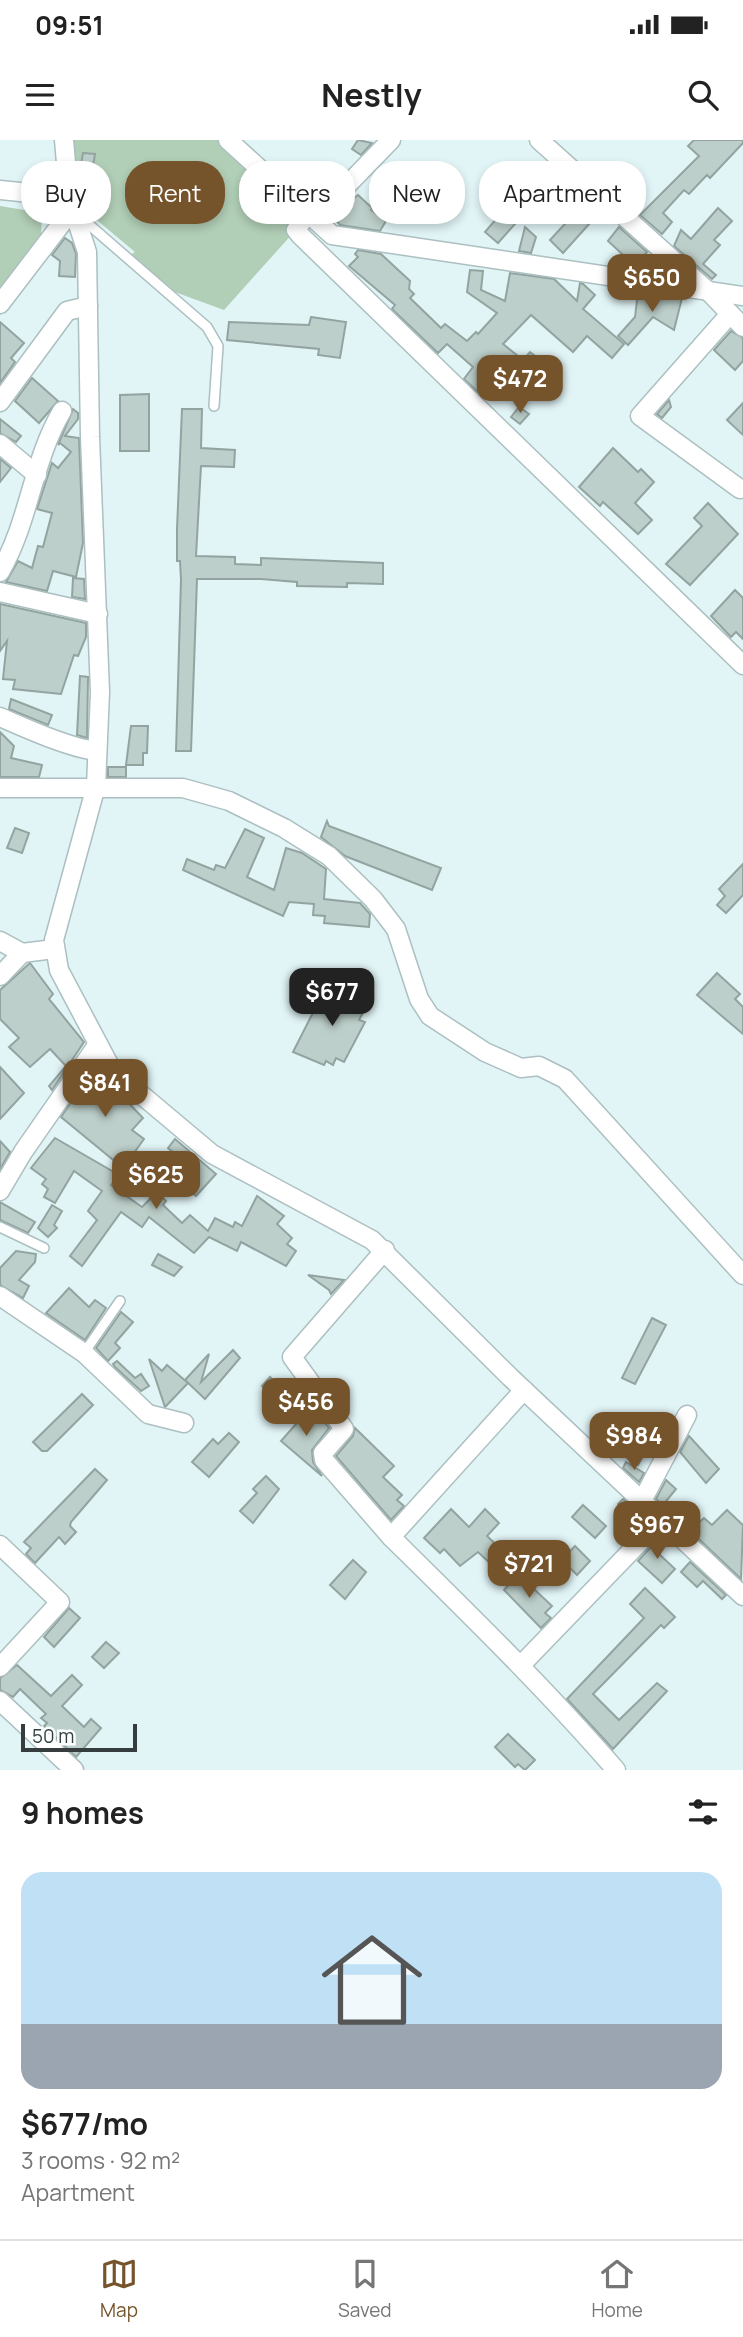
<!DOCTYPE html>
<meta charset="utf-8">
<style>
:root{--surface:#fff;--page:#f2f2f2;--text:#222;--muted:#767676;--line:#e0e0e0;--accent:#75542b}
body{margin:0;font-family:Manrope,sans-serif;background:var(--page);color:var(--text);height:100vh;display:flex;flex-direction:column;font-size:26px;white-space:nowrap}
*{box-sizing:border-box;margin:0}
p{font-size:23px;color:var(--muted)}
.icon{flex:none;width:38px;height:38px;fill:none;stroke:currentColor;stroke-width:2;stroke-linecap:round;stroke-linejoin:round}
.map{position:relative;height:1630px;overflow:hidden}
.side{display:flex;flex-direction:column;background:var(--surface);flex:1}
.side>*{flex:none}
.banner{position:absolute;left:21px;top:21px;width:702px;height:63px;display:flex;gap:14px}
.scale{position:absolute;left:21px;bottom:18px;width:116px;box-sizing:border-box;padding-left:7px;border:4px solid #353d3e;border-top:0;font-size:19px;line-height:24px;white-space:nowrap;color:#353d3e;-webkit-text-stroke:5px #fafefe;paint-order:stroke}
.price{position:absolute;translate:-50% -60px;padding:0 16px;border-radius:14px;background:var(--accent);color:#fff;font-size:23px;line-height:46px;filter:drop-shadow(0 2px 4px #0008)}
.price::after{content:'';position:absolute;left:50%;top:42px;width:21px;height:16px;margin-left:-10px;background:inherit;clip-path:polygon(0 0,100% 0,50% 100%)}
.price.on{background:#222;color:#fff}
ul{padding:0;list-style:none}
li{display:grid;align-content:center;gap:14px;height:371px;padding:0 21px}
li+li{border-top:2px solid var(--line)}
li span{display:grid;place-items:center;height:217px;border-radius:21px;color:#555}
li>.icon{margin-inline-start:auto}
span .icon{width:126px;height:126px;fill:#fffc;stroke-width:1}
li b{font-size:30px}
h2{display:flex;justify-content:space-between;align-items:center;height:84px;padding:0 21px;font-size:30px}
.chip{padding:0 24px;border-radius:28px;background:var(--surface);box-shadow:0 4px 10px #0003;font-size:24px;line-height:63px}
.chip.on{background:var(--accent);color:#fff}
.status{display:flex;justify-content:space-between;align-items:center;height:49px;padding:0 35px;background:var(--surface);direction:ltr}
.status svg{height:19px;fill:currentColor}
header{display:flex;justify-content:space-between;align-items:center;height:91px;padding:0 21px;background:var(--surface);font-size:32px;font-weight:700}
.tabs{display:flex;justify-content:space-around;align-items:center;height:98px;border-top:2px solid var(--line);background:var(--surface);font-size:19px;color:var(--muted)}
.tabs a{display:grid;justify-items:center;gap:4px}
.tabs .on{color:var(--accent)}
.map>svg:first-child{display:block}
</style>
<div class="status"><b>09:51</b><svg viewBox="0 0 49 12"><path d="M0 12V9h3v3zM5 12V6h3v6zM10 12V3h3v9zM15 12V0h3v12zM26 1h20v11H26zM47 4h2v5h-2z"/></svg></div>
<header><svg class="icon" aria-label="menu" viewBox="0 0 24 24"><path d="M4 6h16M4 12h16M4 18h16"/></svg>Nestly<svg class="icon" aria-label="search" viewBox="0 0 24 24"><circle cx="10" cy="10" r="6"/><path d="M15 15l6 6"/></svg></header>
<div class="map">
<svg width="743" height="1630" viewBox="0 0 743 1630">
<rect width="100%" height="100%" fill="#e1f4f6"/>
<g fill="#b1ceb6">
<polygon points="67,0 220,0 295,71 294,92 224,170 164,148 154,148 127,117 135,112 86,71 73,51 75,12 66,6"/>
<polygon points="0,66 42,73 41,96 0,150"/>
</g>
<g fill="#bdcfca" stroke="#93a4a0" stroke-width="2">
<polygon points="358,0 372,3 361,15 352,9"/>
<polygon points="694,0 743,0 743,3 710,38 707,35 689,54 684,50 663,73 672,82 662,94 640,75 699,16 688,6"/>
<polygon points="83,13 95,14 93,26 81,24"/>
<polygon points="544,24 592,67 583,77 590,83 563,113 550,100 575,73 565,64 568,61 550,45 498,103 485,92"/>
<polygon points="325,34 334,42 324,53 319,45"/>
<polygon points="358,55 372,68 371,70 386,81 380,91 340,85 335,79 343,70 341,68"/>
<polygon points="718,68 732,81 714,100 720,105 703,124 716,135 712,139 674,106 681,90 691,99"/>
<polygon points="525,87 536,97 531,113 519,111"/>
<polygon points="619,87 647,112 635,126 608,101"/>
<polygon points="65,98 72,103 76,114 75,137 59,136 60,121 52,115"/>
<polygon points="358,110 381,114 410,141 409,149 414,154 410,158 441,188 445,184 467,201 476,192 478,194 497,173 467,152 470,130 483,131 481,150 505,161 510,133 554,139 577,161 580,143 583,144 595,155 583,169 624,204 612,218 587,196 573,212 531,175 503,204 523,220 530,212 556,232 553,236 555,237 537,260 522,248 527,241 502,221 478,252 464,239 473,227 447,204 438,213 392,169 395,165 349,126 358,117 355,114"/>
<polygon points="638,152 682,158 674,190 653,177 628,205 618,196 635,177"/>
<polygon points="311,177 346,182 340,218 318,215 319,209 227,200 229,182 309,185"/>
<polygon points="0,182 24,203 11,218 15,222 0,243"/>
<polygon points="731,191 743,198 743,221 735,230 714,210"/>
<polygon points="32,238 58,261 39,283 15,261"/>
<polygon points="149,254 149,311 120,311 120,255"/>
<polygon points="669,260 671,267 662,278 657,274"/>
<polygon points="743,263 743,295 727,280"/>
<polygon points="519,267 529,274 520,284 511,277"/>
<polygon points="73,269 78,273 78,279 65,296 79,298 83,403 76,437 53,431 47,451 6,442 18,421 32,428 38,406 43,407 52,373 37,369 52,323 58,328 71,312 60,303 58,305"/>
<polygon points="182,269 202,269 201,308 235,310 234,327 201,326 196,416 235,417 235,424 261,425 261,418 383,423 383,444 347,443 347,447 297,446 297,442 261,439 197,439 191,611 176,611 181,440 180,421 177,421 177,389"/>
<polygon points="0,279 21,296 16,302 0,293"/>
<polygon points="613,308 638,332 641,329 654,342 635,363 652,380 638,394 603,362 600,366 579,347"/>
<polygon points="0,319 11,328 0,342"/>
<polygon points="708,363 738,394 690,445 666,424 702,386 694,378"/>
<polygon points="73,438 84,439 85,459 72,457"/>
<polygon points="735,450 743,458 743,499 736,492 731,497 711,476"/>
<polygon points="0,464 86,483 86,497 78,516 74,515 61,554 13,549 15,540 3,539 7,501 0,511"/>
<polygon points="80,536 88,537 87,598 77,595"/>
<polygon points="11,559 52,575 48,585 9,569"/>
<polygon points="131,586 148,586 147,613 143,613 143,625 126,625"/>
<polygon points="0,592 14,606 11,618 42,625 39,637 0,637"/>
<rect x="108" y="627" width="18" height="10"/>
<polygon points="327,681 329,686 441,728 432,750 345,716 321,697"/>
<polygon points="15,688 29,693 22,713 7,708"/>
<polygon points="245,689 264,698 247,737 274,750 286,708 302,713 326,729 324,759 360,763 370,774 369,787 324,783 325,776 313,775 314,764 289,762 283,776 183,730 187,719 214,730 216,725 225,728"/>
<polygon points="743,724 743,755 726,773 717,765 725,756 719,749"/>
<polygon points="30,823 53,854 49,859 84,902 52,950 49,946 66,926 50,909 30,927 9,907 19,898 0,879 0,850"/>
<polygon points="717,833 740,854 735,859 743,867 743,894 697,855"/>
<polygon points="327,845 367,865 359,880 365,882 344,922 336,918 333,925 326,921 324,925 293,912"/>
<polygon points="0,927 24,953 0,979"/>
<polygon points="95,928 143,978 132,990 144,999 123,1028 61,977"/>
<polygon points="55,998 119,1035 111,1045 142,1067 157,1052 166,1061 163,1065 182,1083 190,1075 208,1091 215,1078 233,1087 235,1082 242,1086 257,1056 284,1076 277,1084 292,1098 287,1104 296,1111 286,1126 241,1102 237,1111 209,1097 194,1113 149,1077 142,1087 121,1072 82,1126 70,1116 97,1080 88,1071 102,1051 74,1031 55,1063 44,1057 48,1049 42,1044 46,1039 31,1028"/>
<polygon points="175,999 216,1034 196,1056 178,1040 190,1026 168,1008"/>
<polygon points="0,1001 10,1012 0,1029"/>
<polygon points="0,1062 35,1082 28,1093 0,1080"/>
<polygon points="52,1065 62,1071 54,1085 57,1088 48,1097 38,1088"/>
<polygon points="16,1111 36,1114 35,1122 19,1140 29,1146 23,1158 0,1145 0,1128"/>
<polygon points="158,1114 182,1127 174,1136 152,1125"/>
<polygon points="308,1135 344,1140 331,1154 329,1150"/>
<polygon points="69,1148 89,1167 95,1160 106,1168 85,1200 46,1173"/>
<polygon points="121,1172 133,1182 115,1203 120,1208 108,1221 96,1208"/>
<polygon points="652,1178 666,1185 635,1244 622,1238"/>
<polygon points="233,1210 240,1218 205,1259 185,1240 209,1214 201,1242"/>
<polygon points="149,1219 162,1231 167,1225 188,1243 165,1267"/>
<polygon points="117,1221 135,1238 141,1234 149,1246 141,1251 115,1227 113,1224"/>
<polygon points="270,1237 283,1249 275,1258 262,1246"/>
<polygon points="82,1254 93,1265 47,1311 42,1311 33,1302"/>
<polygon points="304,1275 312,1283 319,1275 329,1288 312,1310 313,1322 322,1336 281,1301"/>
<polygon points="355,1288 394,1326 383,1337 402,1355 397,1360 404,1366 391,1380 336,1316 353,1296"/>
<polygon points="229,1293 239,1302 209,1337 192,1322 213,1299 218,1304"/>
<polygon points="689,1296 719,1329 706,1343 680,1312"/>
<polygon points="629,1305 644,1314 638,1325 623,1315"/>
<polygon points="626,1322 644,1333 639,1342 623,1328"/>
<polygon points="95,1329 107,1340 71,1382 70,1386 76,1392 65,1404 59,1397 35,1423 26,1414 31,1408 24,1402"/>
<polygon points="266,1336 279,1349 253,1383 240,1371 257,1353 253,1349"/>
<polygon points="666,1340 676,1349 663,1365 656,1359"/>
<polygon points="623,1359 645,1380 640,1385 618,1364"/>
<polygon points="583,1365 606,1386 595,1398 572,1377"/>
<polygon points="451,1369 469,1387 485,1369 499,1383 487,1396 505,1413 493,1426 478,1412 460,1426 444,1409 440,1413 424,1398"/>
<polygon points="727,1370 743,1385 741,1439 681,1382 686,1377 695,1386 704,1378 712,1385"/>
<polygon points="662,1395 669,1402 658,1413 675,1429 662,1443 638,1421"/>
<polygon points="575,1406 590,1421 577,1435 562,1420"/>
<polygon points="353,1420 366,1432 345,1459 330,1445"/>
<polygon points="690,1422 726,1455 722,1459 703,1441 697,1447 681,1432"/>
<polygon points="518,1434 552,1466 545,1473 551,1478 541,1488 504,1450"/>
<polygon points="645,1448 675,1477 664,1488 661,1485 593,1554 619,1580 657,1543 667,1551 613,1609 567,1559 644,1478 630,1464"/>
<polygon points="69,1468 80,1478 54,1507 44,1497"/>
<polygon points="106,1502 119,1513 104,1528 92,1517"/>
<polygon points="17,1525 51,1556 72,1535 82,1545 62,1566 84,1587 91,1579 101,1588 76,1617 44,1586 47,1583 41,1578 46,1574 20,1549 13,1557 0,1550 0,1538"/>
<polygon points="508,1594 535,1620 525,1630 518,1624 515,1627 495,1607"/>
</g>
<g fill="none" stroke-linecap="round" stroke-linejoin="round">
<defs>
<g id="service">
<polyline points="79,76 207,187 218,206 214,266"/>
<polyline points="0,1087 44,1108"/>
<polyline points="84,1213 120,1161"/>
</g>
<g id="minor">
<polyline points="64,0 69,57 87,112 90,297 100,552 96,646 54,800 59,830 112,930 212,1014 372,1100 510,1237 743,1456"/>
<polyline points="228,0 332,95 743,156"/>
<polyline points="391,0 325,68 307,74 296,90 300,95 743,525"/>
<polyline points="539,0 710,153 743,187"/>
<polyline points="0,50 69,57"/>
<polyline points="0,164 72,70"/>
<polyline points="730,174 640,276 740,349"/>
<polyline points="0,262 67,171 88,166"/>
<polyline points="0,304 37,335"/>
<path d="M0,432c30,-52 32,-110 62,-161"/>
<polyline points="0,452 98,474"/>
<path d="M0,577c27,12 70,31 97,34"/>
<polyline points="0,648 183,648 229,661 284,688 329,716 373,759 396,789 419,859 430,876 485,912 521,928 539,926 565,939 743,1135"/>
<polyline points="0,801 22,813 54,809"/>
<polyline points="0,836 22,813"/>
<polyline points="0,1051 23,1012 98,904"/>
<polyline points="385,1110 292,1217 344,1289 323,1313 324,1320 391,1397 524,1250"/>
<polyline points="0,1156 84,1213 148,1274 184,1283"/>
<polyline points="642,1361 687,1275"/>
<path d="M391,1397c77,76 154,151 225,233"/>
<polyline points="0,1405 60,1462 0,1527"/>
<polyline points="522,1524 662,1379"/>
<polyline points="0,1561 74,1630"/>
</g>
</defs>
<use href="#service" stroke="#acbfc1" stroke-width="12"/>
<use href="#minor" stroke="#acbfc1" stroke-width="21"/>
<use href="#service" stroke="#fff" stroke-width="9"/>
<use href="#minor" stroke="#fff" stroke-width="18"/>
</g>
</svg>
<div class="scale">50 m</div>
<b class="price" style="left:652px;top:174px">$650</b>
<b class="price" style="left:520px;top:275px">$472</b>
<b class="price on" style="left:332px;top:888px">$677</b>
<b class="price" style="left:105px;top:979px">$841</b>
<b class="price" style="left:156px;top:1071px">$625</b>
<b class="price" style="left:306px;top:1298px">$456</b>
<b class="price" style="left:634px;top:1332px">$984</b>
<b class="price" style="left:657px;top:1421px">$967</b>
<b class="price" style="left:529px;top:1460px">$721</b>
<div class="banner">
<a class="chip">Buy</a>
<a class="chip on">Rent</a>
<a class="chip">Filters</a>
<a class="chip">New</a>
<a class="chip">Apartment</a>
</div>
</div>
<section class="side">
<h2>9 homes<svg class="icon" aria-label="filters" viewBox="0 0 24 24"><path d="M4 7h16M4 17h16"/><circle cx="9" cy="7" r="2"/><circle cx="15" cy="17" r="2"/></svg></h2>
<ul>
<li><span style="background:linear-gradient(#bfe0f5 70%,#9aa5b1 0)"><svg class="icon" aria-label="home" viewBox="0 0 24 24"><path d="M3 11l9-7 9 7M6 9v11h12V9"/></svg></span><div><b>$677/mo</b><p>3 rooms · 92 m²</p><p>Apartment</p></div></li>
</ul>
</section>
<nav class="tabs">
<a class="on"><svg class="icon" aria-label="map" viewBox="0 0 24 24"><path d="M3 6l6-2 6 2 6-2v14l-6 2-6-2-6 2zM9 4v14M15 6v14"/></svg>Map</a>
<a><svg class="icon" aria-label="saved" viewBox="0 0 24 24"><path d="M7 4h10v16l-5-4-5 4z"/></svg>Saved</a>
<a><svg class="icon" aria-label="home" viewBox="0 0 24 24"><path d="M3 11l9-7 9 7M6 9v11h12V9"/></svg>Home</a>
</nav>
